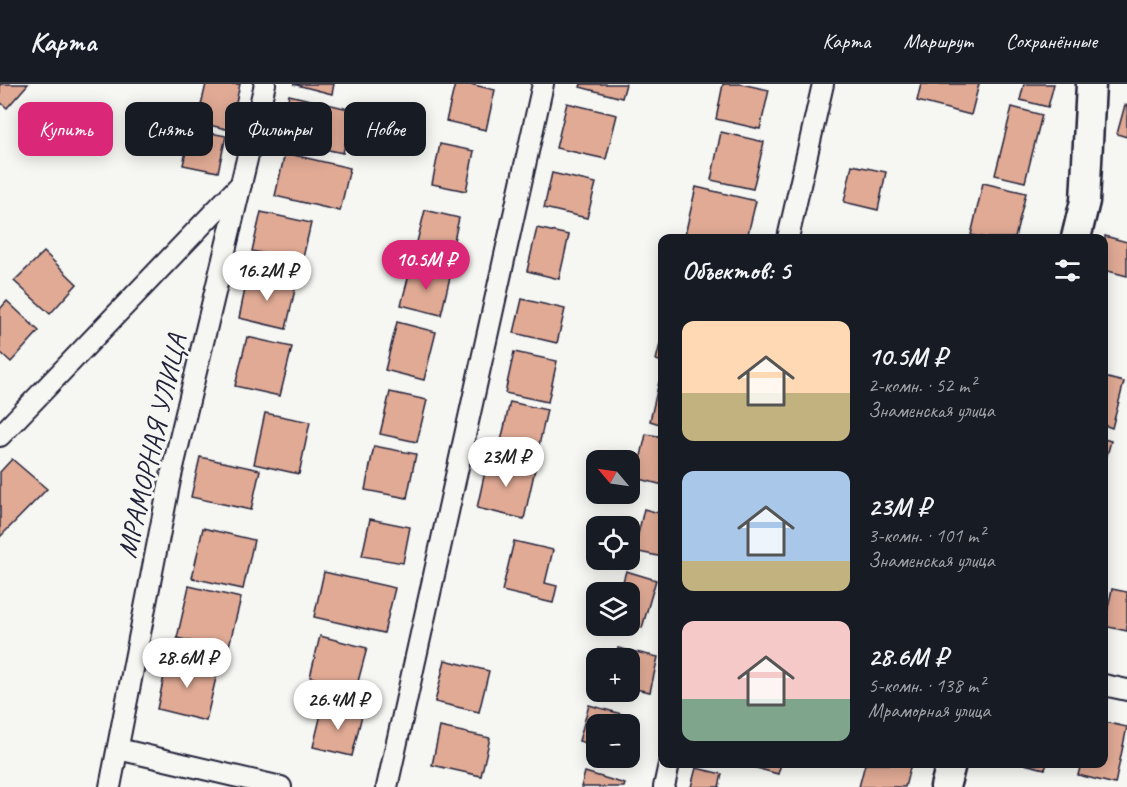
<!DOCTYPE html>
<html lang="ru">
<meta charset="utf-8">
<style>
:root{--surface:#171b24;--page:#242831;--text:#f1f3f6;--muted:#9ea1a6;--line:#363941;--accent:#db2777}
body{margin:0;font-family:Caveat,sans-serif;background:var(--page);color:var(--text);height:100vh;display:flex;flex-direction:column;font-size:22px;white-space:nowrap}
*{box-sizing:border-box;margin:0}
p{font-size:20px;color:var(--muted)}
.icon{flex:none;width:33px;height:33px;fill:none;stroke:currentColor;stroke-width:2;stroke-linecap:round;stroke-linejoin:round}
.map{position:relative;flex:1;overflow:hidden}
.sheet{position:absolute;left:658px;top:150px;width:450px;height:534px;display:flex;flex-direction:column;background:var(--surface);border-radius:12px;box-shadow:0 3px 15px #0003}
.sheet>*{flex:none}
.banner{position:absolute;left:18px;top:18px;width:550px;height:54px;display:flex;gap:12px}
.needle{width:39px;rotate:299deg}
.tools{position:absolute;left:586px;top:366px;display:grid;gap:12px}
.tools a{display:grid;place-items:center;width:54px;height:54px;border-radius:12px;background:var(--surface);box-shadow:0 3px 15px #0003;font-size:30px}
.price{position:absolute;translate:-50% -51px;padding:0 14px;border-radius:21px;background:#fff;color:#222;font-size:20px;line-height:39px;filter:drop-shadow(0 2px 3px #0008)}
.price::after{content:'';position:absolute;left:50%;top:36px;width:18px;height:14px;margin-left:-9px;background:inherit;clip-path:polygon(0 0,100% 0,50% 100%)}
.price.selected{background:var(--accent);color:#fff}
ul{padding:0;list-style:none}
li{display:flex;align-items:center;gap:18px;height:150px;padding:0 24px}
li span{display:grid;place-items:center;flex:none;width:168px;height:120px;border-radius:12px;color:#555}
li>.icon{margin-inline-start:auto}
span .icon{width:72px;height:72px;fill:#fffc;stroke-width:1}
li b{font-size:26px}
h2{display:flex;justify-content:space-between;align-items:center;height:72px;padding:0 24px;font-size:26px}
.pill{padding:0 21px;border-radius:12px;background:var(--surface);box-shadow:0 3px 15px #0003;font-size:21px;line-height:54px}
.pill.selected{background:var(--accent);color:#fff}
header{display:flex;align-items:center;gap:36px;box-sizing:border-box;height:84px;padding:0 30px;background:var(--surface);border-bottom:2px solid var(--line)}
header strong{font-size:28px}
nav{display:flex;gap:33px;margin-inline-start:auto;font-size:21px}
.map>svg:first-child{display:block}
</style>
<header>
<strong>Карта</strong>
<nav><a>Карта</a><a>Маршрут</a><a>Сохранённые</a></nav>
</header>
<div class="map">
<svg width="1127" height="703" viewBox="0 0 1127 703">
<rect width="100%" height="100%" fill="#f6f6f2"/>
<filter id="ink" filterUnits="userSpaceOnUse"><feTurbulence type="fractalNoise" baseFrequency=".0167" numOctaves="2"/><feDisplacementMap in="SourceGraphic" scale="12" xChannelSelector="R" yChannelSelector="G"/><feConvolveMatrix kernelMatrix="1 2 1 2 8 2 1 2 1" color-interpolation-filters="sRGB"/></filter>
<g filter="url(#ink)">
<g fill="#e0aa95" stroke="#22223b" stroke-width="1.5">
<polygon points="0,0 28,0 7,24 0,18"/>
<polygon points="206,0 240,0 230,46 197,38"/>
<polygon points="293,0 334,0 332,10"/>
<polygon points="455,0 470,0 495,6 486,46 446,37"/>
<polygon points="581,0 626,0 622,14 580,3"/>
<polygon points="723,0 741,0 769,6 760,45 716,35"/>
<polygon points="921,0 979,0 971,31 917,17"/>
<polygon points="1024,0 1054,0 1048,23 1020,16"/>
<polygon points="289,11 353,26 343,69 279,55"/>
<polygon points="567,19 617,31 606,75 556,64"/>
<polygon points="1125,21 1127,21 1127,53 1117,50"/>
<polygon points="1012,23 1042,31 1025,98 995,91"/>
<polygon points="191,45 226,52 218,88 183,81"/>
<polygon points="721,48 764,58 753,105 711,96"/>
<polygon points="440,60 474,67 466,107 432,100"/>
<polygon points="285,69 350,84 340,127 275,112"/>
<polygon points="852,81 886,88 878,126 844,118"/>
<polygon points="552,89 596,99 587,134 544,124"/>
<polygon points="983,99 1026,109 1015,154 987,154 971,151"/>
<polygon points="696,103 756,117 747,154 699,154 685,151"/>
<polygon points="425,126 459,134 451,170 416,162"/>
<polygon points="261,128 311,139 302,178 252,167"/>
<polygon points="537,144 569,151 559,195 527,187"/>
<polygon points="1105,152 1127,158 1127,192 1104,186"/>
<polygon points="44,168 77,200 50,230 14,197"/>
<polygon points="411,183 450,193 441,231 401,221"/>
<polygon points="248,191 296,201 286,245 239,234"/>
<polygon points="522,215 565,225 557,259 514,249"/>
<polygon points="7,217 39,247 11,278 0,268 0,225"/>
<polygon points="397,238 436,248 424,296 385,286"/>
<polygon points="663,248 663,278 656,276"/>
<polygon points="247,253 292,263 280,312 235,302"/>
<polygon points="514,268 557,277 548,318 505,309"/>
<polygon points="1104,293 1124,298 1112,344 1104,341"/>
<polygon points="659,298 663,299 663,341 650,337"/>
<polygon points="390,308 427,316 417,358 380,350"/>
<polygon points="510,318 547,326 535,379 498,370"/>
<polygon points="265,329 310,338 299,390 254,380"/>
<polygon points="646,350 663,353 663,401 636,394"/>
<polygon points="1104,355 1111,357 1104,382"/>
<polygon points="374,362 416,370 407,414 365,406"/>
<polygon points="200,373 260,386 251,426 191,413"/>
<polygon points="488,374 535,385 524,435 477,424"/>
<polygon points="12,375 47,405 0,453 0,388"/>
<polygon points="644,425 663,430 663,473 634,467"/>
<polygon points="370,435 410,443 403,479 362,472"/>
<polygon points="203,444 254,456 243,505 192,494"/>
<polygon points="514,457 553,466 545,499 557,502 553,519 502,507"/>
<polygon points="626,487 656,496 642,544 630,540 630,508 620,508"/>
<polygon points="324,488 395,504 384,549 314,533"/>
<polygon points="189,502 241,514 228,566 177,554"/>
<polygon points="1112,505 1127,508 1127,547 1104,542"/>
<polygon points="320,552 367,564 356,605 310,593"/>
<polygon points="618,564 658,573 650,608 630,604 630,574 616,574"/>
<polygon points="168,574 218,585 206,637 157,625"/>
<polygon points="445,576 489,587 479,628 435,618"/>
<polygon points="589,621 629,632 627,640 597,640 597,662 579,657"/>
<polygon points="323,622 362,631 352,672 313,663"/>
<polygon points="1104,638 1127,643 1115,700 1078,691 1081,680 1104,680"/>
<polygon points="440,643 490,654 481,692 432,681"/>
<polygon points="742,680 781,680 778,690"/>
<polygon points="865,680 911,680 905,703 859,703"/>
<polygon points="1024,680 1047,680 1045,685"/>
<polygon points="696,684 722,690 719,703 691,703"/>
<polygon points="585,688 625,700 624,703 581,703"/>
</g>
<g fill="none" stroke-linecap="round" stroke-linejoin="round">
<defs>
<g id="street">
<polyline points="788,154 823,0"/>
<polyline points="0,352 241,100"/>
<polyline points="1104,601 1127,606"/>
<polyline points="118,665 281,703"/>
<polyline points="110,703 170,396 265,0"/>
<polyline points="387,703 543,0"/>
<polyline points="664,703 669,680"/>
</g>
<g id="secondary">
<polyline points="1076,154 1085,117 1091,0"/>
<polyline points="945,703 951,680"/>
</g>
</defs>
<use href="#street" stroke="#22223b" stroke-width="24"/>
<use href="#secondary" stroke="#22223b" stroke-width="33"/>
<use href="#street" stroke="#f6f6f2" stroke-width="20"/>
<use href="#secondary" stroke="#f6f6f2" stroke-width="28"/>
</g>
</g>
<g text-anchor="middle" stroke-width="6" stroke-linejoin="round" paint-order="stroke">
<g font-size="28" fill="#22223b" stroke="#f6f6f2">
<text transform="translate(151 362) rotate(-77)" y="10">МРАМОРНАЯ УЛИЦА</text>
</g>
</g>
</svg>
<div class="tools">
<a><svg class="needle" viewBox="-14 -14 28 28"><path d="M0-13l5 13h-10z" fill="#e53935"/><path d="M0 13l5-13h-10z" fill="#9ea1a6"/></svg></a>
<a><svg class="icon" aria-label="locate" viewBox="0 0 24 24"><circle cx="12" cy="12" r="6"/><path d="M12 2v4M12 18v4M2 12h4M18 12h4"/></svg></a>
<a><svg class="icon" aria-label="layers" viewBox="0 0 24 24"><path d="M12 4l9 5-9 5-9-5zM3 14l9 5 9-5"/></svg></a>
<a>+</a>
<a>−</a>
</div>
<b class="price selected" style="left:426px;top:207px">10.5M ₽</b>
<b class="price" style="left:267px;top:218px">16.2M ₽</b>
<b class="price" style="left:506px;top:404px">23M ₽</b>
<b class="price" style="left:187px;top:605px">28.6M ₽</b>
<b class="price" style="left:338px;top:647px">26.4M ₽</b>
<div class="banner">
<a class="pill selected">Купить</a>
<a class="pill">Снять</a>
<a class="pill">Фильтры</a>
<a class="pill">Новое</a>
</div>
<section class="sheet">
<h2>Объектов: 5<svg class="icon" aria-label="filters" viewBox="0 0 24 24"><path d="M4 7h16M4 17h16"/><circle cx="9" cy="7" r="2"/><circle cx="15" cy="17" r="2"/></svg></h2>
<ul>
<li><span style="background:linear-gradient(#ffd9b3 60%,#c2b280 0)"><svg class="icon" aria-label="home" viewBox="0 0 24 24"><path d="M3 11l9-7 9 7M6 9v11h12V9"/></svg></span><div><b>10.5M ₽</b><p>2-комн. · 52 m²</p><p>Знаменская улица</p></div></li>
<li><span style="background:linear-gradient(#a9c7e8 75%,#c2b280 0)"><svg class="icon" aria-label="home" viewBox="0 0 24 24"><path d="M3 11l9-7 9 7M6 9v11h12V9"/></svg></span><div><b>23M ₽</b><p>3-комн. · 101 m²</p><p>Знаменская улица</p></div></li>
<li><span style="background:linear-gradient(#f6c9c9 65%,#7fa58c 0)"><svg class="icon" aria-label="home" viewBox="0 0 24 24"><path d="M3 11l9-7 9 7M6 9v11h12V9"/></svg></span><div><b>28.6M ₽</b><p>5-комн. · 138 m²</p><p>Мраморная улица</p></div></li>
</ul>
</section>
</div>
